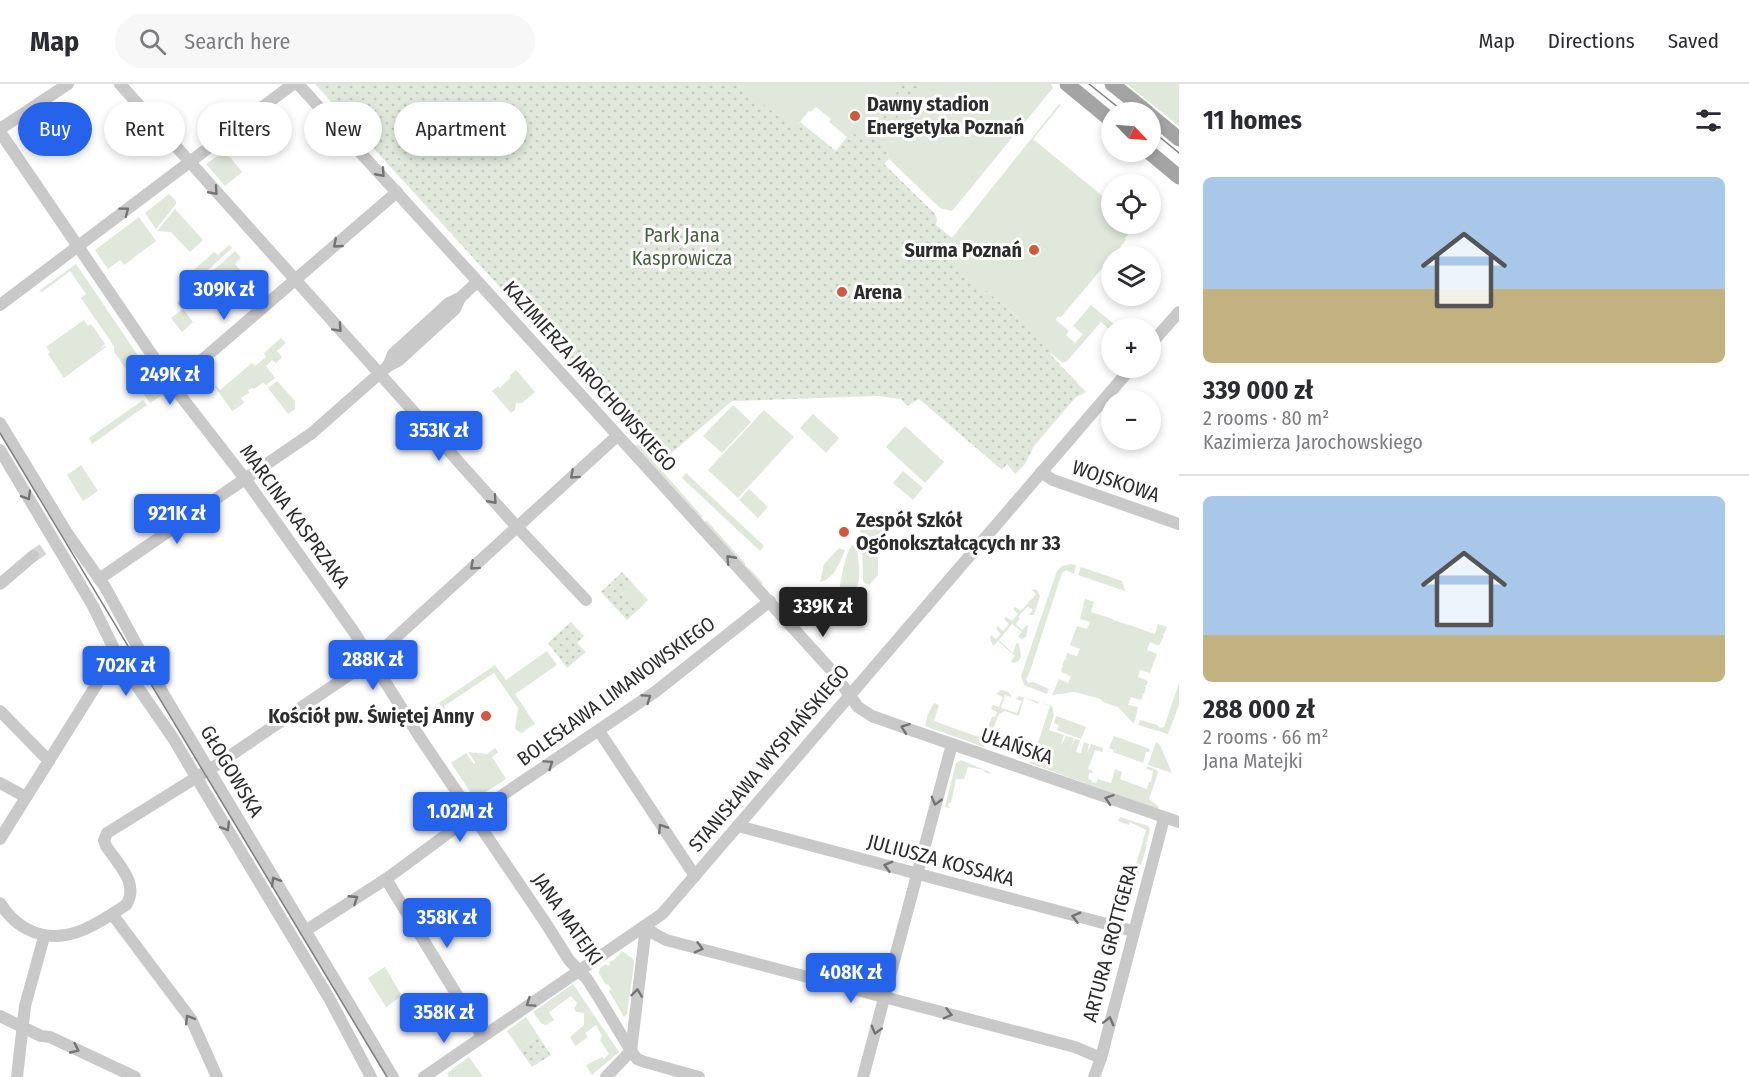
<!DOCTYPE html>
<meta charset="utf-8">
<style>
:root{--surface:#fff;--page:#f7f7f7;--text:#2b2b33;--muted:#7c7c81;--line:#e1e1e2;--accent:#2563eb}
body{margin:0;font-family:"Fira Sans Condensed",sans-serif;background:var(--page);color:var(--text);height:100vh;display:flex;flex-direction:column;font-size:22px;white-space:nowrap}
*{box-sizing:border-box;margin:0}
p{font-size:20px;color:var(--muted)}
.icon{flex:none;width:33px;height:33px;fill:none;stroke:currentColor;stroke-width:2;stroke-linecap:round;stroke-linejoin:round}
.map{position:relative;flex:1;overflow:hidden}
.panel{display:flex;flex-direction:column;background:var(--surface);width:570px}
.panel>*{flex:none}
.banner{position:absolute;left:18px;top:18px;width:570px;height:54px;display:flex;gap:12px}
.needle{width:39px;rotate:115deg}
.tools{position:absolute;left:1101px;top:18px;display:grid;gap:12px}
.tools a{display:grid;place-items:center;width:60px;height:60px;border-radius:50%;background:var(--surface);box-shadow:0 3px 9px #0003;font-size:30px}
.price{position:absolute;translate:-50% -51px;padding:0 14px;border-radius:6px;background:var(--accent);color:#fff;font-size:20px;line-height:39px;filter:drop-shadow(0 2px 3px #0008)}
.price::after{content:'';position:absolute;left:50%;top:36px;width:18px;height:14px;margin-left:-9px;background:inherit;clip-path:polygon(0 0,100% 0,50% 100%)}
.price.active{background:#222;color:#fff}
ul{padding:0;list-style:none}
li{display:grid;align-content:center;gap:12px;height:318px;padding:0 24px}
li+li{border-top:2px solid var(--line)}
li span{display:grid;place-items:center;height:186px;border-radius:9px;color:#555}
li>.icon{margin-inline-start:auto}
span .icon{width:108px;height:108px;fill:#fffc;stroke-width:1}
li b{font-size:26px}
h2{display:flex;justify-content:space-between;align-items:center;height:72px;padding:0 24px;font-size:26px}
.pill{padding:0 21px;border-radius:27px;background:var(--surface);box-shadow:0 3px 9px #0003;font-size:21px;line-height:54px}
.pill.active{background:var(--accent);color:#fff}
header{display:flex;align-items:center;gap:36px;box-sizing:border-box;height:84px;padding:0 30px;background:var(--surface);border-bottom:2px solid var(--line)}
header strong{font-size:28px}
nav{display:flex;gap:33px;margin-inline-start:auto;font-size:21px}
.search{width:420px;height:54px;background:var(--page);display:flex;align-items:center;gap:15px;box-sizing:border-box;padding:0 21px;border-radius:33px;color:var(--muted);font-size:22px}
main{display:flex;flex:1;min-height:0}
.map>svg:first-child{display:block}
</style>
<header>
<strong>Map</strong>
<div class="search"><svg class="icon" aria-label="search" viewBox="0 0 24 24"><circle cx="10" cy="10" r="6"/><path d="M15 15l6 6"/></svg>Search here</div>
<nav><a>Map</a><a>Directions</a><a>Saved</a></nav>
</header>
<main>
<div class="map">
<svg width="1179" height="993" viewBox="0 0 1179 993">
<defs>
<pattern id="park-dots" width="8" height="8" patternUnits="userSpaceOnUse" patternTransform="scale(1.5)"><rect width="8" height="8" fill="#dfe8db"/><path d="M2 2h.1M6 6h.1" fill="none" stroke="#c0c7bc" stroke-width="1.8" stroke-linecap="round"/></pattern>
</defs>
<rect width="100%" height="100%" fill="#fff"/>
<g fill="#dfe8db">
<polygon points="734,0 908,0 864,55 841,71 810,45 836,67 847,53 829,38 831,35 816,23 811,28 809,27 798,40 795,50"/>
<polygon points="917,0 1051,0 1053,4 952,127 940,124 889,75 882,53 870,58"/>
<polygon points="1127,0 1179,0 1179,42"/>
<polygon points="1059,20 1061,21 1033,55 1111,119 1112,140 1137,140 1125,154 1126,156 1061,233 1057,233 1056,236 1069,247 1066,251 1075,259 1083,250 1073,242 1091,221 1119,244 1112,244 1111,247 1101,238 1067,277 1063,279 1016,241 1020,235 980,202 976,206 943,168 949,155 951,155"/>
<polygon points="225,67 242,88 225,102 206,80"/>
<polygon points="169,110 176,117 176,120 156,145 145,129"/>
<polygon points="175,125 203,156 190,168 171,148 157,147"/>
<polygon points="139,133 156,157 124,181 120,176 108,185 95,166"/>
<polygon points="229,161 232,164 186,206 180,198 214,168 218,171"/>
<polygon points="235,167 241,174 235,180 245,192 234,202 223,190 209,203 219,215 208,225 197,213 183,225 193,238 182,248 171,234 182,226 177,219"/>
<polygon points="76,180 164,310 150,319 114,268 114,262 81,214 86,210 70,187 42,208 39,207"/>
<polygon points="84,236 88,242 91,240 105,260 100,265 105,262 106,263 64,294 48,270 50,268 46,263"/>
<polygon points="281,254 286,259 277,267 282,273 276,279 272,276 266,282 275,294 266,301 263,299 254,305 252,304 248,306 249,309 241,314 244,319 232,327 215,303 216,302 220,306 252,279 255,282 266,273 264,269"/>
<polygon points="516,286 535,308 522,319 516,319 515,326 511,329 492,307 498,302 500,304 511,293 510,291"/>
<polygon points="277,297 295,317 295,325 288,330 268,304"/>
<polygon points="143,316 147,321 92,360 89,354"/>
<polygon points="733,321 751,338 722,369 703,352"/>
<polygon points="764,326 794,353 738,414 708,386"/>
<polygon points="813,330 839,354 826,369 800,344"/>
<polygon points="905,342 944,378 925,399 886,363"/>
<polygon points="638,360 702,432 702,434 705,438 707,437 745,479 745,482 750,485 763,499 761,501 671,401 633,363"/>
<polygon points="81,381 98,407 83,417 67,391"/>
<polygon points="903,387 923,404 913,416 893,399"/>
<polygon points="686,389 764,462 760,467 682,394"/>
<polygon points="749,405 768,423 758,434 739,416"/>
<path d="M867,438l7,2 20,17 -1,3c-14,0 -25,1 -33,-13l1,-5z"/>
<polygon points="862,458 865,458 878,474 878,491 869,501 863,498"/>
<path d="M852,461l5,1c1,20 10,49 -17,53l-2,-4c4,-15 5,-37 14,-50z"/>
<path d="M839,464l6,2c-4,11 -12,30 -25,32l4,-18z"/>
<polygon points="1071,480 1076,481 1074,490 1066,486 1062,489 1029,590 1026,595 1028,599 1033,598 1049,605 1047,610 1024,601 1021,592 1057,487 1062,482"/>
<polygon points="1081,483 1122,497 1125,507 1078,491"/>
<polygon points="633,500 648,516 637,527 621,511"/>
<polygon points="1031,505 1037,506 1040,512 1034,531 1028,531 1033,526 1028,522 1018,533 1020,535 1016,540 1022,546 1027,541 1028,542 1026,553 1022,555 1018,553 1022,548 1012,540 999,556 1013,569 1016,560 1019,559 1021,573 1018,577 1014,579 1011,577 1015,572 998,557 993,562 990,554 991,551 996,555 1001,550 996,545 998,542 1003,547 1009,540 1004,535 1006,533 1012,537 1018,530 1013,525 1015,523 1021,527 1036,510"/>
<polygon points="1085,515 1094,518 1091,528 1113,535 1113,537 1114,536 1132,542 1132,543 1132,542 1155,550 1158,540 1167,543 1164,550 1161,550 1164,551 1159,562 1150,558 1147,566 1157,570 1150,589 1140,586 1138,593 1148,597 1146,602 1143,602 1146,603 1144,610 1141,609 1143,611 1141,616 1131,613 1128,621 1138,623 1134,640 1118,623 1103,618 1101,615 1074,608 1052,611 1059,595 1068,599 1071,592 1061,588 1062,583 1065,583 1062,582 1065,575 1068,576 1066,574 1067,569 1077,572 1080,565 1070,561 1077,542 1087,545 1090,538 1080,535 1083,523 1086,524 1083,522"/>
<polygon points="547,567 557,581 515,610 535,640 521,649 515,645 518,624 494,589 444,622 452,635 450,637 439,619 495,581 506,596"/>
<polygon points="1179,599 1179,621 1168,650 1138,641 1140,636 1157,641 1160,644 1164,643"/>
<polygon points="1001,606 1008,608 1011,611 1011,613 1005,611 1001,624 1017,629 1022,617 1016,615 1019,612 1052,622 1054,631 1049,646 1064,651 1061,661 1066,652 1074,654 1071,663 1075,655 1080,656 1076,668 1081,669 1084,658 1089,660 1087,669 1091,660 1103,664 1102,668 1095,666 1088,685 1093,687 1092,689 1089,689 1088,695 1092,696 1091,698 1096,699 1098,695 1111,699 1115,685 1122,688 1120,695 1147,705 1149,698 1151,698 1153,687 1147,685 1147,682 1157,686 1158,689 1149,715 1159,723 1157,725 1029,679 1032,677 1050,622 1039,618 1038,620 1024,613 1019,632 1005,627 999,630 987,660 985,660 984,663 925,642 928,630 934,619 939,621 934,637 984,655 992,633 995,633 997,628 991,625 993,621 999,623 1003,613 996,610"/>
<polygon points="1056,632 1086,643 1081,655 1057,646 1059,641 1054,639"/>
<polygon points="1114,652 1150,665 1149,668 1146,668 1143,679 1113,668 1114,666 1109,664"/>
<polygon points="1156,658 1160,661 1172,689 1148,681"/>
<polygon points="495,664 498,668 492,673 506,695 475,715 451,679 466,669 474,680 475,678 468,668 487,670"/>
<polygon points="961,676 990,688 989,690 984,688 985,686 968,683 964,695 956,695 951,719 949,718 948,722 950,724 945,723 956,679"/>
<polygon points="1120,733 1148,742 1150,745 1147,758 1145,759 1147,761 1140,784 1136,784 1140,785 1138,793 1133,793 1137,795 1131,818 1126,815 1146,746 1130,738 1129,741 1118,737"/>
<polygon points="622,867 633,875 634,880 627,930 624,933 609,907 611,905 608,900 606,901 599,889 600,884 606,880 608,882 610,881 609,878 614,876"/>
<polygon points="385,883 402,912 386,923 368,894"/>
<polygon points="573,900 619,968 592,991 586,981 602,973 604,975 609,970 600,956 602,952 596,941 585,949 588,953 575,962 570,953 584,941 584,929 576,928 574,925 577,919 571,912 549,928 554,936 546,941 541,939 533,928"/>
<polygon points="526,933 539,953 520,966 507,947"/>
<polygon points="469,973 483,993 449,993 447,989"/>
</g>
<g fill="url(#park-dots)">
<polygon points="315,0 738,0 794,45 800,38 836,67 852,48 860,54 904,0 925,0 882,52 889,75 884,80 935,130 937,135 936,141 952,154 948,159 958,183 1054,264 1050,270 1086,308 1076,313 1034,362 1025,380 1015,390 1007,380 1002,386 919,315 907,322 901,315 878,312 732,317 660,379"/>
<polygon points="622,488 633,500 621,511 637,527 627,536 601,508"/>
<polygon points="571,538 584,552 577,559 586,568 567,584 548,559"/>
<polygon points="539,953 551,971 532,983 520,966"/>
</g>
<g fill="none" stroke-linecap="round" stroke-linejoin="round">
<polyline stroke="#d5d5d5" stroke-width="12" stroke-dasharray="12 6" stroke-linecap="butt" points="33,472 45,464"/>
<g stroke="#c9c9c9" stroke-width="12">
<polyline points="120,0 517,443 586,516"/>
<polyline points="298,0 833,588 858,623 872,632 914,647 1179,738"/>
<polyline points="0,45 68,0"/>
<polyline points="0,48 176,306 246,396 354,548 421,655 545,838 569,876 587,895 599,914 631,967 637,975 645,978 699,993"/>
<polyline points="0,221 293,0"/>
<polyline points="1150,261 1179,228"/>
<polyline points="388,282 393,270 449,219 460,214"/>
<polyline points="173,301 397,108"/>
<polyline points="0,339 67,449 105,503 164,611 393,993"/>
<polyline points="0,366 93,522 121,579 173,654 196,693 329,914 371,993"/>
<polyline points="1041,388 1053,396 1179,440"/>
<polyline points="99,495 312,349 388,282 398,277 455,225 460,214 477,198"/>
<polyline points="0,500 33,472"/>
<polyline points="0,627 49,677"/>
<polyline points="599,647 695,792"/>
<polyline points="0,699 26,713"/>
<polyline points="738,742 1133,847"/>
<polyline points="0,755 100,595 112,584 121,579"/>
<polyline points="386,795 482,952"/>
<path d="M0,819c7,11 15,20 27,26 37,19 68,-4 99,-24 14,-21 -8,-41 -20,-59l-2,-6 3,-7 111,-69 153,-104 246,-224"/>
<polyline points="112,830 191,935 217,993"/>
<polyline points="646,842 653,849 666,856 1075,963 1101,974"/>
<polyline points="305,847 386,795 473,731 655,608 770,517"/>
<polyline points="0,932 41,952 50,953 135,993"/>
<polyline points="631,967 646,842"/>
<polyline points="17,993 25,922 44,853"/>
<polyline points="424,993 662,830 1131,284"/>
<polyline points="606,993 631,967"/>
<polyline points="863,993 952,660"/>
<polyline points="1094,993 1101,974 1164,734"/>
</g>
<g stroke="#a4a4a4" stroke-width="15">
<polyline points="1067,0 1112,37"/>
<polyline points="1112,0 1147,28"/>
<polyline points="1150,31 1179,55"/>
<polyline points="1149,68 1179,93"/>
</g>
<g stroke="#818181" stroke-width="1.5">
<polyline points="1089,0 1124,28"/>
<polyline points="1150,45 1179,69"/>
<polyline points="0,349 387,993"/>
</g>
</g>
<defs><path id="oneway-chevron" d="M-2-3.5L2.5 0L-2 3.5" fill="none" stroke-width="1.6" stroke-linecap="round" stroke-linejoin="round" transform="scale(1.5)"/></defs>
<g stroke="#737373">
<use href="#oneway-chevron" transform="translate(381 89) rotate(48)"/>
<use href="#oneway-chevron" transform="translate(214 107) rotate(48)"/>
<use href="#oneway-chevron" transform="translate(125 127) rotate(-37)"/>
<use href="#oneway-chevron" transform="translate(337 160) rotate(139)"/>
<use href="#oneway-chevron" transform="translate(338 244) rotate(47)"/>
<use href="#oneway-chevron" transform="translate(574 391) rotate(138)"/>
<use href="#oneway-chevron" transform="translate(27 412) rotate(59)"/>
<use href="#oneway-chevron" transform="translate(493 416) rotate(48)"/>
<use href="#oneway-chevron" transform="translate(730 475) rotate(-132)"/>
<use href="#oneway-chevron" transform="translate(474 482) rotate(138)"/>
<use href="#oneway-chevron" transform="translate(647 614) rotate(-35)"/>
<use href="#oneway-chevron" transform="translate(905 644) rotate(-160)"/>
<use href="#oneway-chevron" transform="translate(549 680) rotate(-34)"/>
<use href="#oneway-chevron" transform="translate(1109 715) rotate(-161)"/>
<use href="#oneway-chevron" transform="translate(936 717) rotate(105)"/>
<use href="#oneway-chevron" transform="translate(226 743) rotate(59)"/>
<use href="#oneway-chevron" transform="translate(662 744) rotate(-123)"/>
<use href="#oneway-chevron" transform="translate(888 782) rotate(-165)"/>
<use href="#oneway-chevron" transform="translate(275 797) rotate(-121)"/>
<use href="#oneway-chevron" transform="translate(354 815) rotate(-33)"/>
<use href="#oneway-chevron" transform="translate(1076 833) rotate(-165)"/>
<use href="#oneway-chevron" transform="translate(699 864) rotate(15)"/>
<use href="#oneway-chevron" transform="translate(637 909) rotate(-83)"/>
<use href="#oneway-chevron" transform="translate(530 919) rotate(146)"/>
<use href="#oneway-chevron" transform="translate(948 930) rotate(15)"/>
<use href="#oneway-chevron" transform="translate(189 935) rotate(-122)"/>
<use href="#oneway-chevron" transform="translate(1109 937) rotate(-76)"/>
<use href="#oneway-chevron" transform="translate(876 946) rotate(105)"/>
<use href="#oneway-chevron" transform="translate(75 965) rotate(25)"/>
</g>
<g fill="#d3593e" stroke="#fff" stroke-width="2">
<circle cx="855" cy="32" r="6"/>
<circle cx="1034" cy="166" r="6"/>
<circle cx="842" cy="208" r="6"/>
<circle cx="844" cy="448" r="6"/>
<circle cx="486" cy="632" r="6"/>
</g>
<g text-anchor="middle" stroke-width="6" stroke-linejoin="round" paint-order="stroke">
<g font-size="20" font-weight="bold" fill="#2c2c2c" stroke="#fff" text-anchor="start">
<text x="867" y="27">Dawny stadion<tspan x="867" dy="23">Energetyka Poznań</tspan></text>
<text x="1022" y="173" text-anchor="end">Surma Poznań</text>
<text x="854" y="215">Arena</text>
<text x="856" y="443">Zespół Szkół<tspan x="856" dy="23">Ogónokształcących nr 33</tspan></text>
<text x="474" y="639" text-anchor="end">Kościół pw. Świętej Anny</text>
</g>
<g font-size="20" fill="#46633e" stroke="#fff">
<text x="682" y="158">Park Jana<tspan x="682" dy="23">Kasprowicza</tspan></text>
</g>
<g font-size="20" fill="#2c2c2c" stroke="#fff">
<text transform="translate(590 292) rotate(48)" y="7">KAZIMIERZA JAROCHOWSKIEGO</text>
<text transform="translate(1116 397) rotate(19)" y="7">WOJSKOWA</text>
<text transform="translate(295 432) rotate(54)" y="7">MARCINA KASPRZAKA</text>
<text transform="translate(616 607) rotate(-36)" y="7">BOLESŁAWA LIMANOWSKIEGO</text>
<text transform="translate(1017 662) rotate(19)" y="7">UŁAŃSKA</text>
<text transform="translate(769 674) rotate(-50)" y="7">STANISŁAWA WYSPIAŃSKIEGO</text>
<text transform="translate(232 687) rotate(59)" y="7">GŁOGOWSKA</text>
<text transform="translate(941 776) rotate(15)" y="7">JULIUSZA KOSSAKA</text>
<text transform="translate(568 835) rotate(55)" y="7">JANA MATEJKI</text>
<text transform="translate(1110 859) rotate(-75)" y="7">ARTURA GROTTGERA</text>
</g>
</g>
</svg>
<div class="tools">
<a><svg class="needle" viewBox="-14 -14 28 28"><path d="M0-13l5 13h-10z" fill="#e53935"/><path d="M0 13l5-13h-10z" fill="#7c7c81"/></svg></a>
<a><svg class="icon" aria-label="locate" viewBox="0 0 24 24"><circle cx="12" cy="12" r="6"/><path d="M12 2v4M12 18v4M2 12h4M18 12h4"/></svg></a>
<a><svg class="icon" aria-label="layers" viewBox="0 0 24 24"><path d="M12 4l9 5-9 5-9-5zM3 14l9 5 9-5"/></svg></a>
<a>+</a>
<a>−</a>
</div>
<b class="price" style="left:224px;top:237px">309K zł</b>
<b class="price" style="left:170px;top:322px">249K zł</b>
<b class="price" style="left:439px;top:378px">353K zł</b>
<b class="price" style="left:177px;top:461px">921K zł</b>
<b class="price active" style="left:823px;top:554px">339K zł</b>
<b class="price" style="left:373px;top:607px">288K zł</b>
<b class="price" style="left:126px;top:613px">702K zł</b>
<b class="price" style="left:460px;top:759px">1.02M zł</b>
<b class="price" style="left:447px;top:865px">358K zł</b>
<b class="price" style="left:851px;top:920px">408K zł</b>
<b class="price" style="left:444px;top:960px">358K zł</b>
<div class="banner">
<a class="pill active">Buy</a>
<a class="pill">Rent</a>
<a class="pill">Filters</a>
<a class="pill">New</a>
<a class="pill">Apartment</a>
</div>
</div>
<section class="panel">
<h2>11 homes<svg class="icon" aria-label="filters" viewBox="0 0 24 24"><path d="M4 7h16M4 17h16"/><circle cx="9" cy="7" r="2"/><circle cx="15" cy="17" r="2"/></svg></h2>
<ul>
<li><span style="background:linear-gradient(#a9c7e8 60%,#c2b280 0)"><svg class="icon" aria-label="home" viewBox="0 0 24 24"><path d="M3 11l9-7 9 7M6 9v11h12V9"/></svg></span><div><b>339 000 zł</b><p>2 rooms · 80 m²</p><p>Kazimierza Jarochowskiego</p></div></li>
<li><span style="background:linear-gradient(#a9c7e8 75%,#c2b280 0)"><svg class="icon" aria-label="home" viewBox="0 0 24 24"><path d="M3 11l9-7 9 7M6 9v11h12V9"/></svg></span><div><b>288 000 zł</b><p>2 rooms · 66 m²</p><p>Jana Matejki</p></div></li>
</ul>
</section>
</main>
